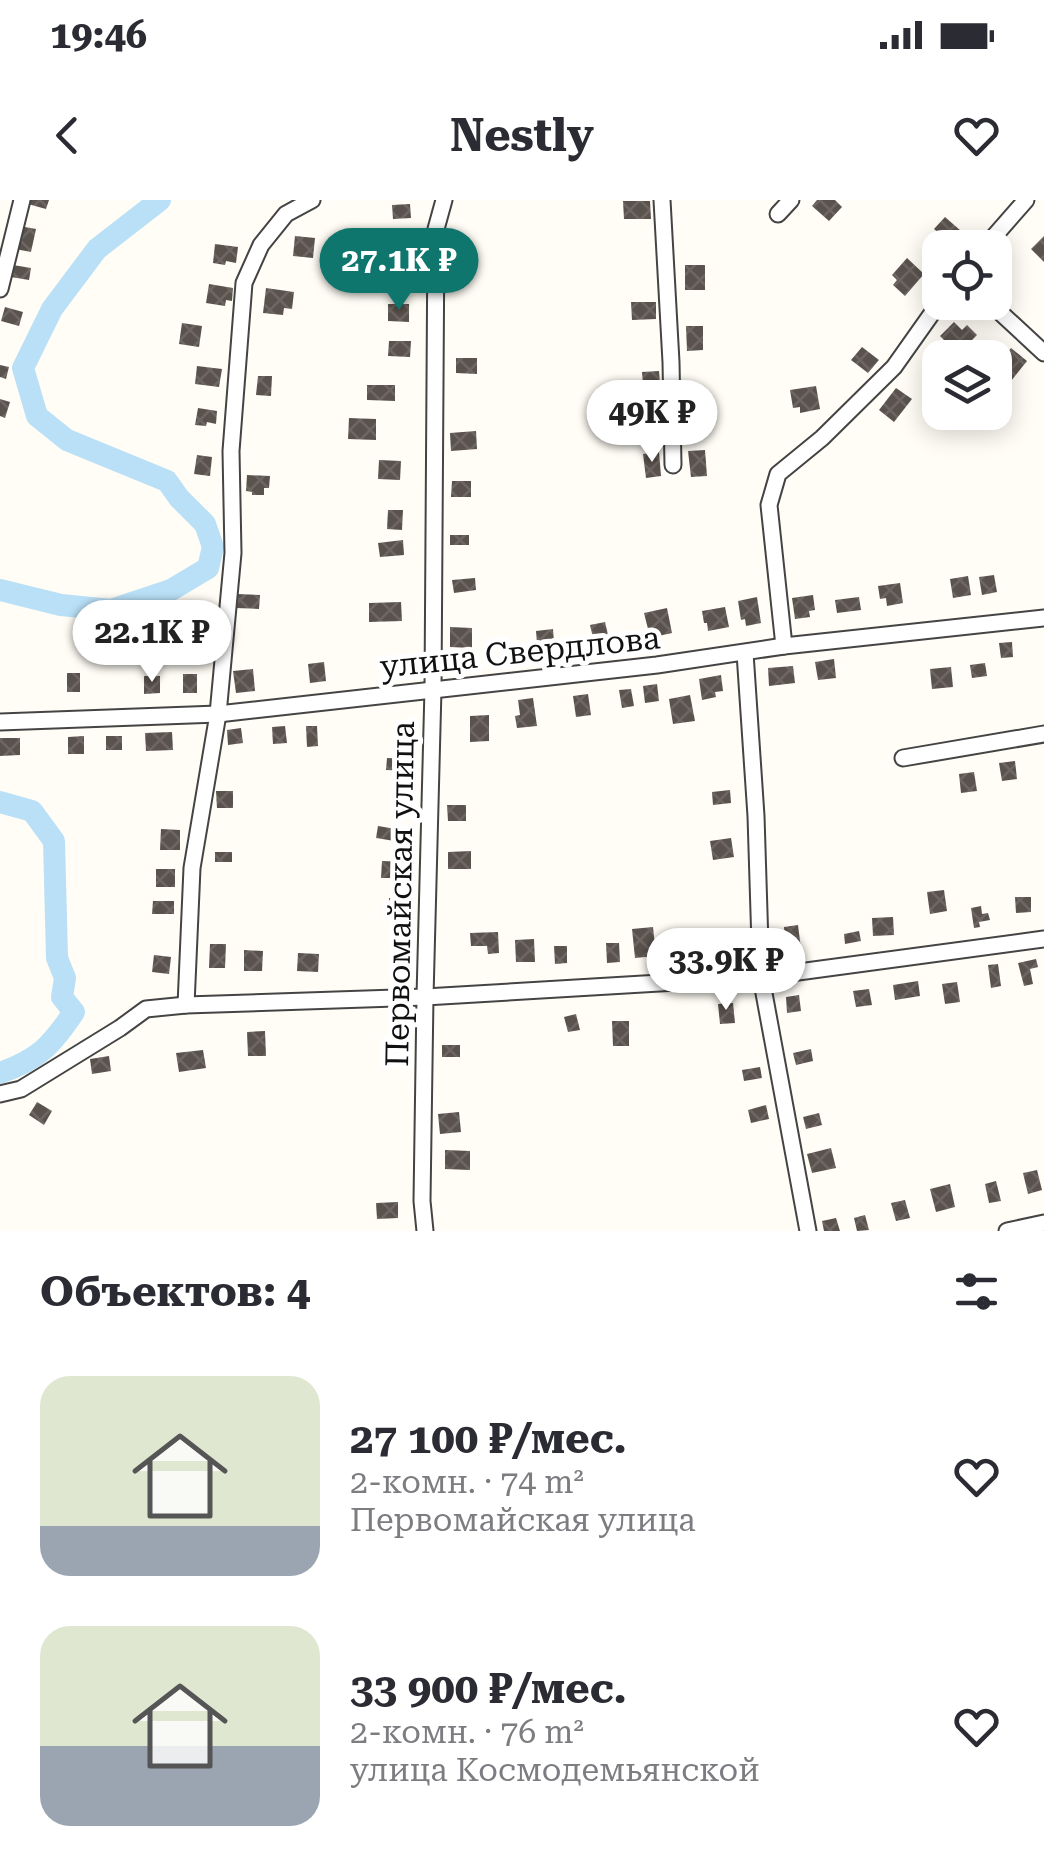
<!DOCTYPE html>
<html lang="ru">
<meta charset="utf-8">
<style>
:root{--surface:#fff;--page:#f2f2f3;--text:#2b2b33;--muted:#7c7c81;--accent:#0f766e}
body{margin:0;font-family:"Roboto Serif",serif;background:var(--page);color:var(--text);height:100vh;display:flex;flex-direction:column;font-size:38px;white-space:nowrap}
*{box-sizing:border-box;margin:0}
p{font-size:32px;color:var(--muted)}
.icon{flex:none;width:55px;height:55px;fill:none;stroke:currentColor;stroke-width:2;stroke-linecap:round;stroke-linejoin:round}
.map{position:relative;height:1031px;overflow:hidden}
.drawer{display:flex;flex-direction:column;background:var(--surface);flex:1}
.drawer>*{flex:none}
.buttons{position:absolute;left:922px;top:30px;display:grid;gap:20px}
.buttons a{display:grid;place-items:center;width:90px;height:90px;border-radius:20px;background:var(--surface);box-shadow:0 5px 25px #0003;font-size:50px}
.price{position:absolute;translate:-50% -85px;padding:0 22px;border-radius:35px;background:#fff;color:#222;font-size:32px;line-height:65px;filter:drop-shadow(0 2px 5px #0008)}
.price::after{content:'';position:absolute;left:50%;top:60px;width:30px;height:22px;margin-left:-15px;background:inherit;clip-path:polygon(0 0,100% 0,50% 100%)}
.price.active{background:var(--accent);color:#fff}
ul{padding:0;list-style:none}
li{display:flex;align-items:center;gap:30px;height:250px;padding:0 40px}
li span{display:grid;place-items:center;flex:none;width:280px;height:200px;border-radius:30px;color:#555}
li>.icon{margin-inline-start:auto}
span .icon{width:120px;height:120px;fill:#fffc;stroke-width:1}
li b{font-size:42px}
h2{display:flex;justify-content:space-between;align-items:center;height:120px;padding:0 40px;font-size:42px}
.status{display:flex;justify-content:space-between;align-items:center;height:70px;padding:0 50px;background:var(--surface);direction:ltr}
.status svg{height:28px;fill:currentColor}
header{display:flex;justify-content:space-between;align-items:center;height:130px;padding:0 40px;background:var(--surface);font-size:45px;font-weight:700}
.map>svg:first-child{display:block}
</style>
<div class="status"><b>19:46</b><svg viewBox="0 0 49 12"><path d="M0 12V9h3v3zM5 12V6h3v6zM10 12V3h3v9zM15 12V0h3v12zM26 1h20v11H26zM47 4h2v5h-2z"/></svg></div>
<header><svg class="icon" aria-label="back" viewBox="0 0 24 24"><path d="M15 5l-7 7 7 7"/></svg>Nestly<svg class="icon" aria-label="heart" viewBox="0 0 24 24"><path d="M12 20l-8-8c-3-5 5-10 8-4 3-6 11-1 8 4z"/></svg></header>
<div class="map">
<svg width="1044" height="1031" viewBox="0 0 1044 1031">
<defs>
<pattern id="building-cross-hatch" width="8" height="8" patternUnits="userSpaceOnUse" patternTransform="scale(2.5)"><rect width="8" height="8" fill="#5a524d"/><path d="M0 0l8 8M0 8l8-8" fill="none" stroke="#6d6662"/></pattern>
</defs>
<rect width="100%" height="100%" fill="#fffdf5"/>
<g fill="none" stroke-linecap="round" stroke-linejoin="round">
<g stroke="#b9e0f7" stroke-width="22">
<polyline points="0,390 61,405 111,410 171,390 208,368 213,347 205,324 179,298 167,281 67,240 37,216 23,168 52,109 97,49 160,0"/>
<path d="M0,602l32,9 22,30 3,117 8,20 -3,19 12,15c-23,34 -35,47 -74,61"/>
</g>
</g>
<g fill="url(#building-cross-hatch)">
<polygon points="29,0 49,0 46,9 28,4"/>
<polygon points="817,0 835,0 842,7 829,21 812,6"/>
<polygon points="623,1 650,1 651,19 624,19"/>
<polygon points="410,4 411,18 393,19 392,5"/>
<polygon points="945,17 961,31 950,43 934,29"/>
<polygon points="20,26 36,29 31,52 15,49"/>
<polygon points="295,36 315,38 313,58 293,56"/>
<polygon points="1044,36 1044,62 1031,49"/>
<polygon points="215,44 238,47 236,63 226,61 225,65 213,63"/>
<polygon points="392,53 414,53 414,72 391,72"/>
<polygon points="907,58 924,74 905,96 893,85 897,80 892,75"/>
<polygon points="13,65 31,68 29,80 11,77"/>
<rect x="685" y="65" width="20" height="25"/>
<polygon points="209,84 233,88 232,101 226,100 225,106 206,103"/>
<polygon points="266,88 294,92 292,109 284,108 283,115 263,113"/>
<polygon points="631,102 656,102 656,119 632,120"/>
<polygon points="388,104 409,104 409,122 388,121"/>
<polygon points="5,107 23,112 19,126 1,121"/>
<polygon points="954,122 962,130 967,125 977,135 958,154 940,136"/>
<polygon points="182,123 202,126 199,147 179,144"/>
<polygon points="686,126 703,126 703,150 687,151"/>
<polygon points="389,141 411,141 410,157 388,156"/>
<polygon points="862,147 879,160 868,173 851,160"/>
<polygon points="1011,148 1027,161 1011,181 995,168"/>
<polygon points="456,158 477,158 477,174 456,173"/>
<polygon points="0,165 9,167 6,179 0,177"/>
<polygon points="197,166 222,169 219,187 195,184"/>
<polygon points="659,171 661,195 644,196 642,172"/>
<polygon points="258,176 272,176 271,196 256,195"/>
<polygon points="367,185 395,185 395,201 367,200"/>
<polygon points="816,186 820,209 800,213 800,207 793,208 790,190"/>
<polygon points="896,188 912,199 894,222 879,210"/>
<polygon points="0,199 10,202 5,218 0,216"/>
<polygon points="708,199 710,219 687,222 685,201"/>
<polygon points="198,208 217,211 216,224 207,222 206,226 195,225"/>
<polygon points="349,218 376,219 376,240 348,239"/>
<polygon points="476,231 477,249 451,251 450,233"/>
<polygon points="705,250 707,276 691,277 688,251"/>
<polygon points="659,252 661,276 646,278 643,254"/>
<polygon points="197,255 212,257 210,276 194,274"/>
<polygon points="379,260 401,261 400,280 378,279"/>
<polygon points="247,275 270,276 269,288 264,288 264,295 252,295 252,292 246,291"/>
<polygon points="452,281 471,281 471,297 451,297"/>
<polygon points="388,310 403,310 402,330 387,329"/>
<rect x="450" y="335" width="19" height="10"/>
<polygon points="403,340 404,355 380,357 378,343"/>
<polygon points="994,375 997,392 982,395 979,377"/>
<polygon points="968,376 971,395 953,398 950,379"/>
<polygon points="475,378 476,390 454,393 452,380"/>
<polygon points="900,383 903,403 887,406 886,398 880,399 878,386"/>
<polygon points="237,394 260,395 259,409 236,408"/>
<polygon points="813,395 815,410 809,411 810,417 795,419 792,398"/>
<polygon points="757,397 761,423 746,426 745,419 741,420 738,401"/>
<polygon points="859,397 861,410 837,413 835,400"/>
<polygon points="401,402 402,421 369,422 369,403"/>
<polygon points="725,407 729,427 708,431 707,423 704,423 702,411"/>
<polygon points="667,408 672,433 654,437 652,428 648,429 644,413"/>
<polygon points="605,422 610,443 595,446 590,425"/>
<polygon points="450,427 472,428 472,448 450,447"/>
<polygon points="553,429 555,455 538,457 536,431"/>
<polygon points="1012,442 1013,457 1001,458 999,443"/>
<polygon points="834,459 836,478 818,480 815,462"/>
<polygon points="324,462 326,481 310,483 308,464"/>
<polygon points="985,463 987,476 972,478 970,465"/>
<polygon points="793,466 795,483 769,486 768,468"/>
<polygon points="951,467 953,487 932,489 930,469"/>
<polygon points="253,469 255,491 236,493 233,471"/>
<rect x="67" y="473" width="13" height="19"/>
<rect x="183" y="474" width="14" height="19"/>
<polygon points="721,475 723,491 715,492 716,497 702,500 699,479"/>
<polygon points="144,476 160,476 160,493 144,494"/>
<polygon points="657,484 659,501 645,503 643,486"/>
<polygon points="631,489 634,506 622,508 619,490"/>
<polygon points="588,494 591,515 576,517 573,496"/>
<polygon points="690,495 695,521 673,524 669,499"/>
<polygon points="533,498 537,526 517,528 515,516 520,515 518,500"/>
<polygon points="489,515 489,541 470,542 470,516"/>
<polygon points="285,526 287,543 273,544 272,527"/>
<polygon points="306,526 317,526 318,546 307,547"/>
<polygon points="241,528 243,543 228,545 227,530"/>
<polygon points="172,532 173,550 146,551 145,533"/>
<polygon points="84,536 84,554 68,554 68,537"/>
<rect x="106" y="536" width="16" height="14"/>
<polygon points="0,538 20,538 20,555 0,556"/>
<polygon points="387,558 409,559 409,571 386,570"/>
<polygon points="1015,561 1017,579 1002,581 999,563"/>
<polygon points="974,572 977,591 961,593 959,574"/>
<polygon points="730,590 731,603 713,605 712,592"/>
<polygon points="216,591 233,591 233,608 217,608"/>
<polygon points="447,605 466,605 466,621 448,621"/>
<polygon points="378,626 402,630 401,642 376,638"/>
<polygon points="161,629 180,630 180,650 160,650"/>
<polygon points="731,638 734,657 713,660 710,641"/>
<polygon points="471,651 471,669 448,669 448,652"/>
<rect x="215" y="652" width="17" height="10"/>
<polygon points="382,661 408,662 407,678 381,678"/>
<rect x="156" y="669" width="19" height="18"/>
<polygon points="944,690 947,711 930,714 927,692"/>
<polygon points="1015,697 1031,697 1031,712 1016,713"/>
<rect x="389" y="698" width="16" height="11"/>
<polygon points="153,701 174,701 174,714 152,714"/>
<polygon points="981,706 982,714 988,713 990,720 979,722 980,727 974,728 971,708"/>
<polygon points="893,717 894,735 873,736 872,718"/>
<polygon points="798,725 801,749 786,750 784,727"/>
<polygon points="653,727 656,756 635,758 632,729"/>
<polygon points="859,731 861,741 845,744 844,734"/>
<polygon points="498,732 499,753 488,754 487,746 471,746 470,733"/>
<polygon points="721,733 723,753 707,755 705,734"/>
<polygon points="534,739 535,762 516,762 515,740"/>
<polygon points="606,743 619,743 620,762 607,763"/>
<polygon points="210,744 226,744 225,768 209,768"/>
<polygon points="554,746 567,746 567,763 555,764"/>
<polygon points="244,750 263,751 262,771 244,771"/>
<polygon points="298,753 319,754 318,772 297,771"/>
<polygon points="154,755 171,757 169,774 152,772"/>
<polygon points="1036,759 1038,767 1030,769 1033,784 1024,786 1018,763"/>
<polygon points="998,764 1001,786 991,788 988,765"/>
<polygon points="918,781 920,796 895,800 893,785"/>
<polygon points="957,782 960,802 945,804 942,784"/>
<polygon points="869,789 872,805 856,807 853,791"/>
<polygon points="799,795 801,811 787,813 786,797"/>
<polygon points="733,803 735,823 720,824 718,804"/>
<polygon points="576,814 580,830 568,832 564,817"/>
<polygon points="612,821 629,821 629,846 613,846"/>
<polygon points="265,831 266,856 248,856 247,832"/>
<rect x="442" y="845" width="18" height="12"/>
<polygon points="811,849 813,861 796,865 793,853"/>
<polygon points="203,850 206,868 179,872 176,853"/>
<polygon points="109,856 111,871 92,874 90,859"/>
<polygon points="760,867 762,878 744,881 742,870"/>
<polygon points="37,902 52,911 44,925 29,915"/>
<polygon points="766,905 769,919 751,923 748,910"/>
<polygon points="459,912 461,932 440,934 438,914"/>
<polygon points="819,913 822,925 806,929 803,917"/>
<polygon points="831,948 836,968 812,973 807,954"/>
<polygon points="445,950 470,951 470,970 445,969"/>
<polygon points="1037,970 1042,990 1028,994 1023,973"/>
<polygon points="996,981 1001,1001 989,1003 985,984"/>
<polygon points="950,984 955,1007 936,1012 930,989"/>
<polygon points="905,1000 910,1018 896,1021 891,1003"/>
<polygon points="398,1002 398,1018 377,1019 376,1003"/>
<polygon points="865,1015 869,1030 857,1031 854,1018"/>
<polygon points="836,1018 840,1031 824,1031 822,1021"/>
</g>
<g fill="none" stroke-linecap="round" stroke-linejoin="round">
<defs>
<g id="minor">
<polyline points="662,0 671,162 673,265"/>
<polyline points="778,14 791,0"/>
<polyline points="984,48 1026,0"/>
<polyline points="0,89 22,0"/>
<polyline points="989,102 1044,153"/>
<polyline points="784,446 769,305 778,274 822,238 894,167 940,102"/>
<polyline points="745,453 756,616 761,777 808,1031"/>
<polyline points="0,522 218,514 657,465 784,446 1044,418"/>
<polyline points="903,558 1044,534"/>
<polyline points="186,805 192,668 218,514 233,353 231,251 244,83 261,45 286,14 312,0"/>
<polyline points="0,894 21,889 120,828 146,809 186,805 425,797 761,777 1044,739"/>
<polyline points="425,1031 422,1001 425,797 433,489 436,29 444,0"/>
<polyline points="1007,1031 1044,1023"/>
</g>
</defs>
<use href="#minor" stroke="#444" stroke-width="19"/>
<use href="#minor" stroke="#fff" stroke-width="15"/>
</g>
<g text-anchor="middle" stroke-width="10" stroke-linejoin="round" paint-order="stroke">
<g font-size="32" fill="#111" stroke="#fff">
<text transform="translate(520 452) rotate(-6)" y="11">улица Свердлова</text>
<text transform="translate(400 694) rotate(-89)" y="11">Первомайская улица</text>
</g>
</g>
</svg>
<div class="buttons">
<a><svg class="icon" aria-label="locate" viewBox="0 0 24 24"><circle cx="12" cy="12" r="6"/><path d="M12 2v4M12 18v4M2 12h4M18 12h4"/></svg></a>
<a><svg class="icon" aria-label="layers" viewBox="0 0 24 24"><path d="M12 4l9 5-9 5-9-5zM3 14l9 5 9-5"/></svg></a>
</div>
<b class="price active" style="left:399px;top:113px">27.1K ₽</b>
<b class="price" style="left:652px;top:265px">49K ₽</b>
<b class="price" style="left:152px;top:485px">22.1K ₽</b>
<b class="price" style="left:726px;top:813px">33.9K ₽</b>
</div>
<section class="drawer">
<h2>Объектов: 4<svg class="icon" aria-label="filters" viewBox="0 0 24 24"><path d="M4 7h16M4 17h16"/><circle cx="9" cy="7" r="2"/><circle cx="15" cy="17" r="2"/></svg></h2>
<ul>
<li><span style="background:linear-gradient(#dfe7d0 75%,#9aa5b1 0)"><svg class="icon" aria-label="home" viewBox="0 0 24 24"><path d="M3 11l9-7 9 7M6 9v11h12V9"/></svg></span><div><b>27 100 ₽/мес.</b><p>2-комн. · 74 m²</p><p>Первомайская улица</p></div><svg class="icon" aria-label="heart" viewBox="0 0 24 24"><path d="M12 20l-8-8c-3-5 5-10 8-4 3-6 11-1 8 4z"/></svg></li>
<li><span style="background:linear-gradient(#dfe7d0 60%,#9aa5b1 0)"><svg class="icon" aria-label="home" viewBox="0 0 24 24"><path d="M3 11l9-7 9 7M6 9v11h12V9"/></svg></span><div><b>33 900 ₽/мес.</b><p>2-комн. · 76 m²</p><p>улица Космодемьянской</p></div><svg class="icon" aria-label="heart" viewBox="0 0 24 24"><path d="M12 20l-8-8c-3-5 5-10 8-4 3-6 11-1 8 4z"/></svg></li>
</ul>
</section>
